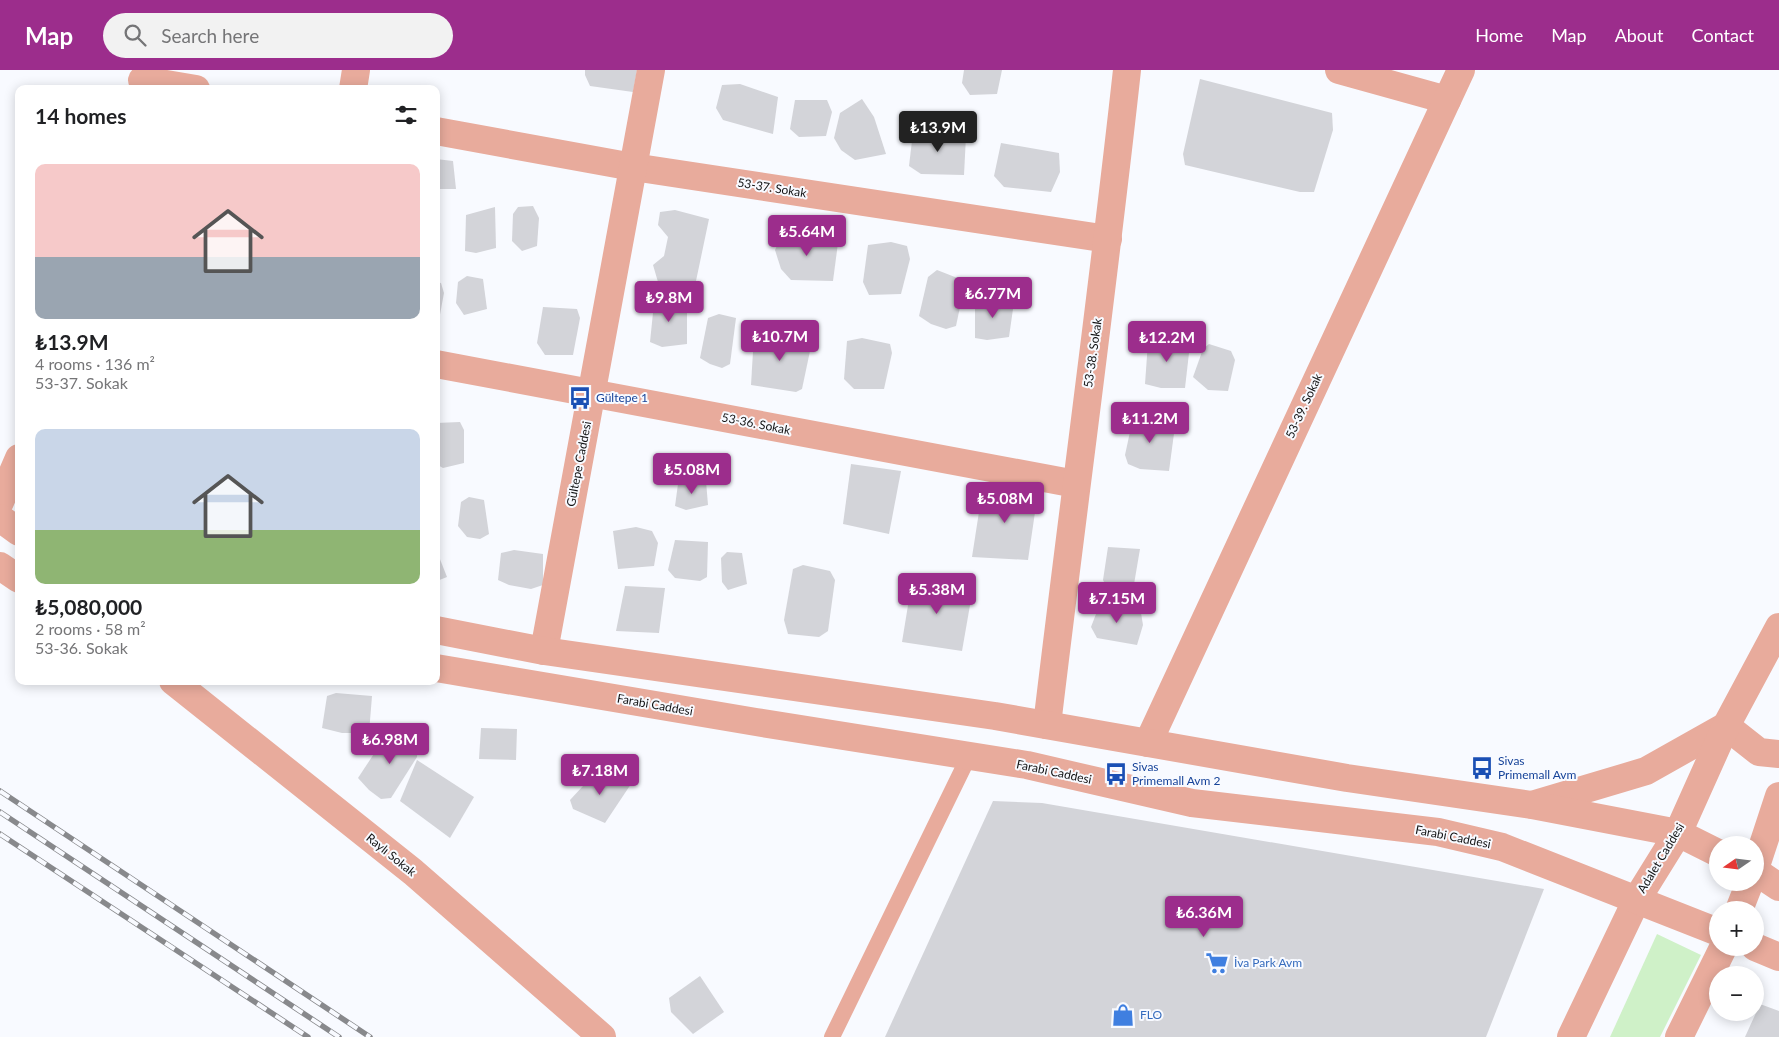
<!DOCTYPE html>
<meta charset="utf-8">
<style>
:root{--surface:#fff;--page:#f2f2f2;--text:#202124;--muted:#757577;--accent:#9c2d8c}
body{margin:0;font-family:Lato,sans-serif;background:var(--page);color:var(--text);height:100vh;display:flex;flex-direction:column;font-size:19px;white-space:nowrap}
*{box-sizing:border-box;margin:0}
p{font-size:16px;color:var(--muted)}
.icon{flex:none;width:28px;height:28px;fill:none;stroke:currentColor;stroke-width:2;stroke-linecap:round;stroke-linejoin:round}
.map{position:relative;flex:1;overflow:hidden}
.panel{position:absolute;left:15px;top:15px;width:425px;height:600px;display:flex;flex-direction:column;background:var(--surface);border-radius:10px;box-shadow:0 2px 12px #0003}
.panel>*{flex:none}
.needle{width:32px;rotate:256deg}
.fabs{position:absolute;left:1709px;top:766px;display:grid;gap:10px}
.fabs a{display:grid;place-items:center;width:55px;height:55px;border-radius:50%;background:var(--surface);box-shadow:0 2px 12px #0003;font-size:25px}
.price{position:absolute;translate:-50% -42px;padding:0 11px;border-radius:5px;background:var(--accent);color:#fff;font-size:16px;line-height:32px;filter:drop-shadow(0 1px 2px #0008)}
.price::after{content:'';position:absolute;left:50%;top:30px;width:15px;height:11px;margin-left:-8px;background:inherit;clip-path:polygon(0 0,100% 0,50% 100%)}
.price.on{background:#222;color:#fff}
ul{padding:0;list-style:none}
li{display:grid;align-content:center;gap:10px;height:265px;padding:0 20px}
li span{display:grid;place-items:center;height:155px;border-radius:10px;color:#555}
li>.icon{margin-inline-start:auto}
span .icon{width:90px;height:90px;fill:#fffc;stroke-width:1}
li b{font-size:21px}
h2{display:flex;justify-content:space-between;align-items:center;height:60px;padding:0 20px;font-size:21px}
header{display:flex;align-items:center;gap:30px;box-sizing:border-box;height:70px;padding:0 25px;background:var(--accent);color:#fff}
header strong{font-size:24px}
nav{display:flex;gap:28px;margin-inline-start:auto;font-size:18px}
.search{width:350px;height:45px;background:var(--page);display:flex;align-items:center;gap:12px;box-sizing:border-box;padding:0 18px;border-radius:28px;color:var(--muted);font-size:19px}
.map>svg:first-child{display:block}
</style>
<header>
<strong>Map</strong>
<div class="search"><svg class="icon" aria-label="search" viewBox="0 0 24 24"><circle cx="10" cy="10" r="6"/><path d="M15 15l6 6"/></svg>Search here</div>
<nav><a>Home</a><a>Map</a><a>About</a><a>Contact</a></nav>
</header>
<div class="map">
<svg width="1779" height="967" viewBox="0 0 1779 967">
<rect width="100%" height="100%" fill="#f8faff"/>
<polygon fill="#cff1c8" points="1657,864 1701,885 1660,967 1610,967"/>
<g fill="#d3d4d9">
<polygon points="585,0 637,0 633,22 590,16 585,5"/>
<polygon points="964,0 1002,0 997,24 970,25 962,13"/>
<polygon points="1200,9 1332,43 1333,60 1314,122 1300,122 1185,95 1183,84"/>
<polygon points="740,14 778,27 773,64 723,50 716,38 722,15"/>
<polygon points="862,29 874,47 886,84 855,90 841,80 834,68 840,43"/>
<polygon points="795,30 827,30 832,42 826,66 799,67 790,59"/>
<polygon points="932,59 966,66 964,105 921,104 909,96 913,62"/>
<polygon points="1001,73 1059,83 1060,102 1051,122 1004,117 994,106"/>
<polygon points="436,89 453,91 456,119 436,119"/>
<polygon points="533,136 539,148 537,176 522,181 512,171 513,144 518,137"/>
<polygon points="495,137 496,178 476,183 465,181 466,145"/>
<polygon points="675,140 709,149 696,211 689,216 658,212 653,195 664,186 668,167 658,155 660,142"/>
<polygon points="782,165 823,166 838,173 833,211 791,210 781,199 775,180"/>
<polygon points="891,172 907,176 910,189 901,224 869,225 863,212 868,175"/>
<polygon points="937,200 960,209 964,218 956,256 946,259 931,254 919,246 928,207"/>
<polygon points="467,206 483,209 487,239 464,245 456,233 458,212"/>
<polygon points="436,212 441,213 444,223 439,250 436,250"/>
<polygon points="664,228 687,232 687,274 662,277 650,272 654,233"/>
<polygon points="975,228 1014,232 1009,267 987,270 975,268"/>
<polygon points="543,237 577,239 580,248 573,285 545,285 537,273"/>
<polygon points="719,244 736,248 730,294 722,298 710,294 700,288 708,248"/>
<polygon points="1155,264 1184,273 1189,283 1185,318 1161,318 1145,314 1148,272"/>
<polygon points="754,265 807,266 810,281 802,319 796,322 751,315"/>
<polygon points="862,268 890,274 892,283 884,319 854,319 844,309 847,271"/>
<polygon points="1209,274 1231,281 1235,290 1228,321 1208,320 1193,307 1203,279"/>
<polygon points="1145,346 1175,356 1169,401 1140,399 1128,394 1125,385 1133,348"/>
<polygon points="460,352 464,360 464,393 443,398 436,394 436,353"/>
<polygon points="851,394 901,401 889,464 843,454"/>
<polygon points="706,411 708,435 686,440 675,436 678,414"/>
<polygon points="983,416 1038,422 1028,490 972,487"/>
<polygon points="469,427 484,430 489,464 480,469 467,467 458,456 461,432"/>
<polygon points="636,457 652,461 658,473 654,496 618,499 613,461"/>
<polygon points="675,470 708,472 707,507 700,511 675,508 668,500"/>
<polygon points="1108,477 1140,479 1133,520 1108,520 1103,510"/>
<polygon points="436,479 447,507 437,511 436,511"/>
<polygon points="514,480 543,484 543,515 531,519 509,515 498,510 501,483"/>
<polygon points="727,482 742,483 747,514 728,520 722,512 721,488"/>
<polygon points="803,495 830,501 835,510 828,561 819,567 788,564 784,550 793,499"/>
<polygon points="912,511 973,518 962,581 902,572"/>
<polygon points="625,516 665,518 659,563 616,561"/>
<polygon points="1101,531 1141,543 1143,555 1137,575 1097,568 1091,557"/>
<polygon points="336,623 372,626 369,663 342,663 322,658 327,626"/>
<polygon points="481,658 517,659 516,690 479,689"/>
<polygon points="397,660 418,674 417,687 391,728 381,729 369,720 358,708 389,661"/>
<polygon points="417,690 474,727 450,768 400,731"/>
<polygon points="596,702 618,706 631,714 605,753 573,739 570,730"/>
<polygon points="993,731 1042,733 1544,819 1486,967 885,967"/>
<polygon points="700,906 724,942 693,964 671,942 669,928"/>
<polygon points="1760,934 1779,941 1779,967 1745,967"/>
</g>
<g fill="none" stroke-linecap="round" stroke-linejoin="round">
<polyline stroke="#e8ab9c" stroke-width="16" points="832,967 969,686"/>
<g stroke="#e8ab9c" stroke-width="28">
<polyline points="1339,0 1447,30"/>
<polyline points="142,10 196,19"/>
<polyline points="353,19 356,0"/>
<polyline points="436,61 633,97 1108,169"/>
<polyline points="436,294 1076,414"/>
<polyline points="0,432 19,388"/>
<polyline points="544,581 651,0"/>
<polyline points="173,611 413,802 602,967"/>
<path d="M1047,655c26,-218 56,-436 80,-655"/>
<polyline points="1148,673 1461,0"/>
<polyline points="1532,735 1646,701 1726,656 1759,682 1779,684"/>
<polyline points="1755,799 1779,726"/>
<polyline points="1739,840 1750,812"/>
<polyline points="1571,967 1637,829 1678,763 1726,656 1779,557"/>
<polyline points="1679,967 1723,878"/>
</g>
<g stroke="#e8ab9c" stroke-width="28">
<polyline points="0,448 19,462"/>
<polyline points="0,496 19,509"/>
<polyline points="436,560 544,581 995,646 1347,708 1532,735 1678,763 1718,783"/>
<polyline points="436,598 756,652 1027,695 1192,733 1438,762 1502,777 1718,862"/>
<polyline points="1755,801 1779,817"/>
<polyline points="1755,877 1779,887"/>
</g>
<defs>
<g id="rail">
<polyline points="0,721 370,967"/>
<polyline points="0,742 339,967"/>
<polyline points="0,764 308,967"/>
</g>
</defs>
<use href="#rail" stroke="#88898c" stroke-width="5.5"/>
<use href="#rail" stroke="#f8faff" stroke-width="4" stroke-dasharray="11" stroke-linecap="butt"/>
</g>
<defs>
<symbol id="bus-bare" viewBox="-9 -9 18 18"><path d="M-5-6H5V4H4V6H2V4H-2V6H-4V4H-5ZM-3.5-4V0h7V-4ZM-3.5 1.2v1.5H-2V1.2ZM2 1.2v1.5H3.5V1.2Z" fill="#1a4fb4" stroke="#f8faff" stroke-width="2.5" paint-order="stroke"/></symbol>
<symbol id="supermarket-bare" viewBox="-9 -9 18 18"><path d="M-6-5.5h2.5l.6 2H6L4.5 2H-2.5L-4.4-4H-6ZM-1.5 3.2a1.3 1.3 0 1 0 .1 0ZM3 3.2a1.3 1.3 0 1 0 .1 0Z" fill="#3f7fe0" stroke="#f8faff" stroke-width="2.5" paint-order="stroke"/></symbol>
<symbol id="shop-bare" viewBox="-9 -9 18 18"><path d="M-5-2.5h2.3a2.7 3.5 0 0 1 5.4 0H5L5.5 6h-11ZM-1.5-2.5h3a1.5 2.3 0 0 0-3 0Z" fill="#3f7fe0" stroke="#f8faff" stroke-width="2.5" paint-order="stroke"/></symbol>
</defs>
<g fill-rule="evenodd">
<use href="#bus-bare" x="564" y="312" width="32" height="32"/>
<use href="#bus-bare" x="1466" y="682" width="32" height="32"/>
<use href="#bus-bare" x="1100" y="688" width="32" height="32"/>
<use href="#supermarket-bare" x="1201" y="877" width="32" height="32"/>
<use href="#shop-bare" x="1107" y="929" width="32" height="32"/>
</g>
<g text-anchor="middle" stroke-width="4" stroke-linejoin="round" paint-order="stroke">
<g font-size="12" fill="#111213" stroke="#f8faff">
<text transform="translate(772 118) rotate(9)" y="4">53-37. Sokak</text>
<text transform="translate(1093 283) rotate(-82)" y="4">53-38. Sokak</text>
<text transform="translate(1304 336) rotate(-65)" y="4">53-39. Sokak</text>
<text transform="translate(756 354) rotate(11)" y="4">53-36. Sokak</text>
<text transform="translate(579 394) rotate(-79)" y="4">Gültepe Caddesi</text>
<text transform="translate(655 635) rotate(10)" y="4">Farabi Caddesi</text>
<text transform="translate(1054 702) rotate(12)" y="4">Farabi Caddesi</text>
<text transform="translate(1453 767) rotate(11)" y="4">Farabi Caddesi</text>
<text transform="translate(391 785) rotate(39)" y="4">Raylı Sokak</text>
<text transform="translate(1661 788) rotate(-59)" y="4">Adalet Caddesi</text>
</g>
<g font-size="12" fill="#164399" stroke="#f8faff" text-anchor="start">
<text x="596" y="332">Gültepe 1</text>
<text x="1498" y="695">Sivas<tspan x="1498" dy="14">Primemall Avm</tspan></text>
<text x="1132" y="701">Sivas<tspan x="1132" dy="14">Primemall Avm 2</tspan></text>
</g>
<g font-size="12" fill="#366cbe" stroke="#f8faff" text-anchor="start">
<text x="1234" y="897">İva Park Avm</text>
<text x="1140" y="949">FLO</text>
</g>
</g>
</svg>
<div class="fabs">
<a><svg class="needle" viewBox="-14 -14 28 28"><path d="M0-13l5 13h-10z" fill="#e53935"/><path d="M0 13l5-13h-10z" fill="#757577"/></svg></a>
<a>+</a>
<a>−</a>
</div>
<b class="price on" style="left:938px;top:83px">₺13.9M</b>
<b class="price" style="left:807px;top:187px">₺5.64M</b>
<b class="price" style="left:993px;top:249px">₺6.77M</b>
<b class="price" style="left:669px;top:253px">₺9.8M</b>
<b class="price" style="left:780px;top:292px">₺10.7M</b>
<b class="price" style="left:1167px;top:293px">₺12.2M</b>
<b class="price" style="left:1150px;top:374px">₺11.2M</b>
<b class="price" style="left:692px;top:425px">₺5.08M</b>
<b class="price" style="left:1005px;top:454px">₺5.08M</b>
<b class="price" style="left:937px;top:545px">₺5.38M</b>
<b class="price" style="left:1117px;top:554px">₺7.15M</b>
<b class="price" style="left:390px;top:695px">₺6.98M</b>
<b class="price" style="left:600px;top:726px">₺7.18M</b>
<b class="price" style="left:1204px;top:868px">₺6.36M</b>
<section class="panel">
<h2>14 homes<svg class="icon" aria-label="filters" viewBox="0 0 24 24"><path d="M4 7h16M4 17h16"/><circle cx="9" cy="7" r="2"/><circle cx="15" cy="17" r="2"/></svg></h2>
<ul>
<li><span style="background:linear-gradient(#f6c9c9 60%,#9aa5b1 0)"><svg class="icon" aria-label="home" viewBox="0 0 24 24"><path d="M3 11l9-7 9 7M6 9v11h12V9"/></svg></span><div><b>₺13.9M</b><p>4 rooms · 136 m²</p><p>53-37. Sokak</p></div></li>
<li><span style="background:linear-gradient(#c9d6e8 65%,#8fb573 0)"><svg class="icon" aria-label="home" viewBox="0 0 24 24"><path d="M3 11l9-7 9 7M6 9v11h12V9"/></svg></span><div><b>₺5,080,000</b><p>2 rooms · 58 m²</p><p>53-36. Sokak</p></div></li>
</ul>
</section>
</div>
